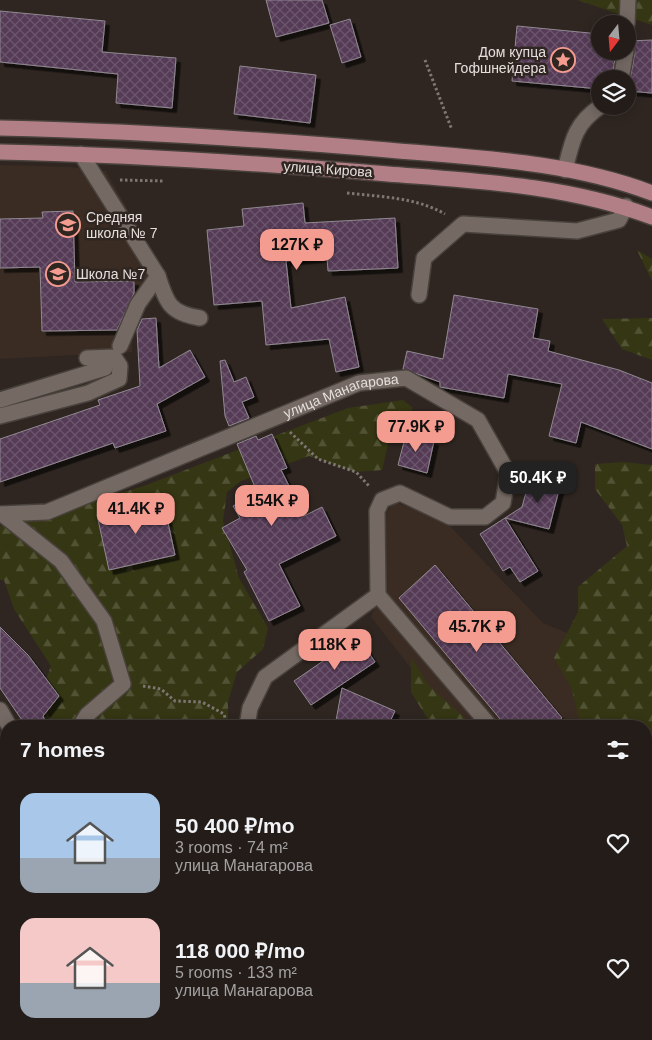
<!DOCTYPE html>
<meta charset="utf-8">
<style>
:root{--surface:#231c19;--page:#2f2926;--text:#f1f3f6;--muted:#a3a1a2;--line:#403a38;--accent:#f59c91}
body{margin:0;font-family:Helvetica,sans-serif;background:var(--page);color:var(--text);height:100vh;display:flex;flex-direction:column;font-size:19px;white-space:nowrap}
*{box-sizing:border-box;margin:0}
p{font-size:16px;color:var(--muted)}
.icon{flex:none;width:28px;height:28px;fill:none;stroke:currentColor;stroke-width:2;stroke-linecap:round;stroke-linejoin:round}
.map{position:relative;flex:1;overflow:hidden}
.details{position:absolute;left:0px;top:720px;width:652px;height:320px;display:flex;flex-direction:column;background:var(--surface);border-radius:20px 20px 0 0;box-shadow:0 2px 12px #0003,0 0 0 1px var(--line)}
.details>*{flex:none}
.needle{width:32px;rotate:196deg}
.buttons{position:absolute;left:591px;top:15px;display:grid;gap:10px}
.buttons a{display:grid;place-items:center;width:45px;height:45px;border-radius:50%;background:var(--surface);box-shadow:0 2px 12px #0003,0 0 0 1px var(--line);font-size:25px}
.price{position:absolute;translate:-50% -42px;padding:0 11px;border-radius:10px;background:var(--accent);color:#111;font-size:16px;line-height:32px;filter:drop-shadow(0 1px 2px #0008)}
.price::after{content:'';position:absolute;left:50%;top:30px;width:15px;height:11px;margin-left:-8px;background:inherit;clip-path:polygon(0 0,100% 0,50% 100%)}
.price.selected{background:#222;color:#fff}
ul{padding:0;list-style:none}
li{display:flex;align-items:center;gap:15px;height:125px;padding:0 20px}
li span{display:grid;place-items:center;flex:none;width:140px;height:100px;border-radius:15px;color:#555}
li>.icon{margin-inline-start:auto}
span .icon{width:60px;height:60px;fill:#fffc;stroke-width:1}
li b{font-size:21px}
h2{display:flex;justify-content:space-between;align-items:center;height:60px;padding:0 20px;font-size:21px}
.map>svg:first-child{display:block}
</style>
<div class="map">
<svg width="652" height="1040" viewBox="0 0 652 1040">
<defs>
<pattern id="forest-firs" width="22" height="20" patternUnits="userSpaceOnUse" patternTransform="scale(1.25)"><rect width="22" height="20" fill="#353613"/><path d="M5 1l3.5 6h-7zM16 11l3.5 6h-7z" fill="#525335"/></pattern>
<pattern id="building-cross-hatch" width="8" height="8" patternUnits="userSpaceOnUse" patternTransform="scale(1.25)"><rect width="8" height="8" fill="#543a56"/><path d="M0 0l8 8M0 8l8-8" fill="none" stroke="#6c566e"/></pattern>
<filter id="shadow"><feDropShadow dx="4.5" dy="4.5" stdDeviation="0" flood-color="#0009"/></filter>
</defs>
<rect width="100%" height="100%" fill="#2f2621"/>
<g fill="#3a2c23">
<polygon points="0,165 70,167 106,171 167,279 136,292 132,318 132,352 0,359"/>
<polygon points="394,502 445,521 543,623 628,658 646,726 456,726 371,617 385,585 384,516"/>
</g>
<g fill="url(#forest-firs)" fill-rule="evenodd">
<polygon points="577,0 652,0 652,25"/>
<polygon points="637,250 652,259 652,281"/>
<polygon points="652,318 652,360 622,349 602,319"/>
<path d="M403,400l10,8 -25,36 -6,26 -26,2 -47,-16 -68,25 -14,11 -4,29 16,57 29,50 -5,21 -26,23 -9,30v24h-191l-3,-12 17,-48 -37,-57 -10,-29h-4v-54l141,-39 207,-79zM163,501l11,54 -65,15 -12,-55z"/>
<polygon points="623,462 652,465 652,610 650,614 652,615 652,863 646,863 646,726 581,726 571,687 554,658 578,612 578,587 627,546 622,525 595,489 595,464"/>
<polygon points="411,657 429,686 474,726 432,726 411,692"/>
<polygon points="321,1034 380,1034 378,1035 378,1040 321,1040"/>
<polygon points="406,1034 615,1034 620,1040 411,1040"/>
</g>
<g fill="url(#building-cross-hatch)" stroke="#918992" filter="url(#shadow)">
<polygon points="266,0 322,0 329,23 276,37"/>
<polygon points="0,11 105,21 102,52 176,58 172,108 116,103 118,74 0,62"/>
<polygon points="350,19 361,57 342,63 330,25"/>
<polygon points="517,26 600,34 600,51 616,51 612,79 600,79 600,89 512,81"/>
<polygon points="652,40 652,93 628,91 635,52 632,44 628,41"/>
<polygon points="240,66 316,75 310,123 234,114"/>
<polygon points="303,203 305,223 395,218 398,268 328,271 327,257 286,261 291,308 345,297 359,367 336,372 329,339 266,345 262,301 214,305 207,230 244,226 242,209"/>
<polygon points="73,211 75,282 134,281 134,293 117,330 42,331 40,267 0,268 0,219 43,218 42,212"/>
<polygon points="454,295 538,309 533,338 550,341 548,351 619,370 652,383 652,449 581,422 576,443 549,436 562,384 508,374 504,398 440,387 440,382 403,369 407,351 443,359"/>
<polygon points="156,318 159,368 190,350 205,377 157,404 166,431 115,448 113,443 0,482 0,439 100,405 98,400 140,386 137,330 142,319"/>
<polygon points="225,360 234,382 246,377 254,397 242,402 249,418 229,426 225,416 220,361"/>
<polygon points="272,434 287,468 281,470 304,516 322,507 336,536 279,564 300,606 269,621 244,572 247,570 222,528 240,518 233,506 257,492 237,444 256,436 258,440"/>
<polygon points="406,434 434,441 427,473 398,465"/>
<polygon points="530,478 560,486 549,529 505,518 522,507"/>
<polygon points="163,500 175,555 109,570 97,515"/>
<polygon points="505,518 538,571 520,582 510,567 503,571 480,534"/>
<polygon points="435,565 562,718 552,726 506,726 399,598"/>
<polygon points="0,627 28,655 59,696 43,716 47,726 26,726 0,688"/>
<polygon points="358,637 375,662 311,705 294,681"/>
<polygon points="342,688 395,711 388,726 335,726"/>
</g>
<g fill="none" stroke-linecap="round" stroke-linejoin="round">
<defs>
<g id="minor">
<polyline points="627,24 628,0"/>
<polyline points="621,79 626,51"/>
<polyline points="81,154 158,276 138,304 120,346"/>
<path d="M565,170c7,-29 10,-47 36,-64"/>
<path d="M158,276c9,28 12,37 42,42"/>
<polyline points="419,295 424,258 463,224 577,231 619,220 626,206"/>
<polyline points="0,400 105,368"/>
<polyline points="0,416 88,393 119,379 120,366 114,357 87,358"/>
<path id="s1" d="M0,514l47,-2 312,-129 47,-5 72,42 30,53 -5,30 -18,14h-35l-50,-24 -18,7 -5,11 1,84 -113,82 -15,31 -3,18"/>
<polyline points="2,514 61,561 104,621 123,684 87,715 80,726"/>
<polyline points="378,595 490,726"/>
<polyline points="0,710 9,726"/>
<polyline points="0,780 6,779"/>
<polyline points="167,1034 169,1040"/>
<polyline points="624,1034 630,1040"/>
</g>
<g id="major">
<path d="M0,128c130,3 259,11 388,22 89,8 180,11 264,43"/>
<path d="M0,152c130,3 259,11 388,22 89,7 180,11 264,43"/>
</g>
</defs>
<use href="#minor" stroke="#48413c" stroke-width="18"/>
<use href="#major" stroke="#48413c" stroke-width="18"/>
<g stroke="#7e7672" stroke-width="3" stroke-dasharray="2.5 2.5" stroke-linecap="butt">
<polyline points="425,60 452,130"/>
<polyline points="120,180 164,181"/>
<path d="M347,193c34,4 68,4 98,21"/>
<polyline points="290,432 318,459 356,472 370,487"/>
<polyline points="143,686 161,689 175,701 202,702 224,714 226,721"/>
<polyline points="0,1001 6,982"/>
<polyline points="0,1016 6,1020"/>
<polyline points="19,1034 25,1040"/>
<polyline points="346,1034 351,1040"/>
<polyline points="510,1034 526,1040"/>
<polyline points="389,1040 391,1034"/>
<polyline points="423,1040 427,1034"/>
<polyline points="462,1040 473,1034"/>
</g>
<use href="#minor" stroke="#746963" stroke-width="15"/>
<use href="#major" stroke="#b37f86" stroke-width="15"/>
</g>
<defs>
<symbol id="sight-ring" viewBox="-11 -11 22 22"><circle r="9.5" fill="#2f2621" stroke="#f59c91" stroke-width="1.5"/><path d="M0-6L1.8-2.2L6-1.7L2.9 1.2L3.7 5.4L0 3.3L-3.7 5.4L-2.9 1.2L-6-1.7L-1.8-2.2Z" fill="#f59c91"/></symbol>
<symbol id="school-ring" viewBox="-11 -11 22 22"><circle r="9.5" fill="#2f2621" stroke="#f59c91" stroke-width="1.5"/><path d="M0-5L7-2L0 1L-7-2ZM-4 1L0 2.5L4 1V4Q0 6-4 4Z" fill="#f59c91"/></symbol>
</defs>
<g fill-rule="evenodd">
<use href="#sight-ring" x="549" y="46" width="28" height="28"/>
<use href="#school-ring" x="54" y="211" width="28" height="28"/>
<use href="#school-ring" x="44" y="260" width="28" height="28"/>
</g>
<g text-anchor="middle" stroke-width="5" stroke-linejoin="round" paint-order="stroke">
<g font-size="14" fill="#e5dfdb" stroke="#2f2621" text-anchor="start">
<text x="546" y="57" text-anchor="end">Дом купца<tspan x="546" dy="16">Гофшнейдера</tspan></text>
<text x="86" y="222">Средняя<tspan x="86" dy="16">школа № 7</tspan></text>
<text x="76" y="279">Школа №7</text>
</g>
<g font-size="14" fill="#e5dfdb" stroke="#2f2621">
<text transform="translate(328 169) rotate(4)" y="5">улица Кирова</text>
<text dy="5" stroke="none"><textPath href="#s1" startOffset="364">улица Манагарова</textPath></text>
</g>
</g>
</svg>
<div class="buttons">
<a><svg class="needle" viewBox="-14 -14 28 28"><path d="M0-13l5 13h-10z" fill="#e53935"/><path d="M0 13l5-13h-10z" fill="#a3a1a2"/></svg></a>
<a><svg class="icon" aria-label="layers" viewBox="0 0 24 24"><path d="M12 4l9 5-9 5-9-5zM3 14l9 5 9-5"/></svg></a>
</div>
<b class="price" style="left:297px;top:271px">127K ₽</b>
<b class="price" style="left:416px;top:453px">77.9K ₽</b>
<b class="price selected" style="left:538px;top:504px">50.4K ₽</b>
<b class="price" style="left:272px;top:527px">154K ₽</b>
<b class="price" style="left:136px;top:535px">41.4K ₽</b>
<b class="price" style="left:477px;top:653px">45.7K ₽</b>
<b class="price" style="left:335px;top:671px">118K ₽</b>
<section class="details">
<h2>7 homes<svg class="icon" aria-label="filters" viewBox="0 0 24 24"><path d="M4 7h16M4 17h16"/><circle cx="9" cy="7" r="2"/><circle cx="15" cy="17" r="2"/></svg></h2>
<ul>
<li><span style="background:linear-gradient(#a9c7e8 65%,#9aa5b1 0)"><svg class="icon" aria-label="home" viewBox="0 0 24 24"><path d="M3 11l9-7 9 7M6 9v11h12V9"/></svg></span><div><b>50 400 ₽/mo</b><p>3 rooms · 74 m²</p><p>улица Манагарова</p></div><svg class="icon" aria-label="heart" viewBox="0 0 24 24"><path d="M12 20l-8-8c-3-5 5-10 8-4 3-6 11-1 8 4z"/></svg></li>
<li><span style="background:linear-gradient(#f6c9c9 65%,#9aa5b1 0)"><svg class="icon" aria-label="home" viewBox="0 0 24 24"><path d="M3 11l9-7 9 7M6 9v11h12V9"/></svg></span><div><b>118 000 ₽/mo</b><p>5 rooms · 133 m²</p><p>улица Манагарова</p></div><svg class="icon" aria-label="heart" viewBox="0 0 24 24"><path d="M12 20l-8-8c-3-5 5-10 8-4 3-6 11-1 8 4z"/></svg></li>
</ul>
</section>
</div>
